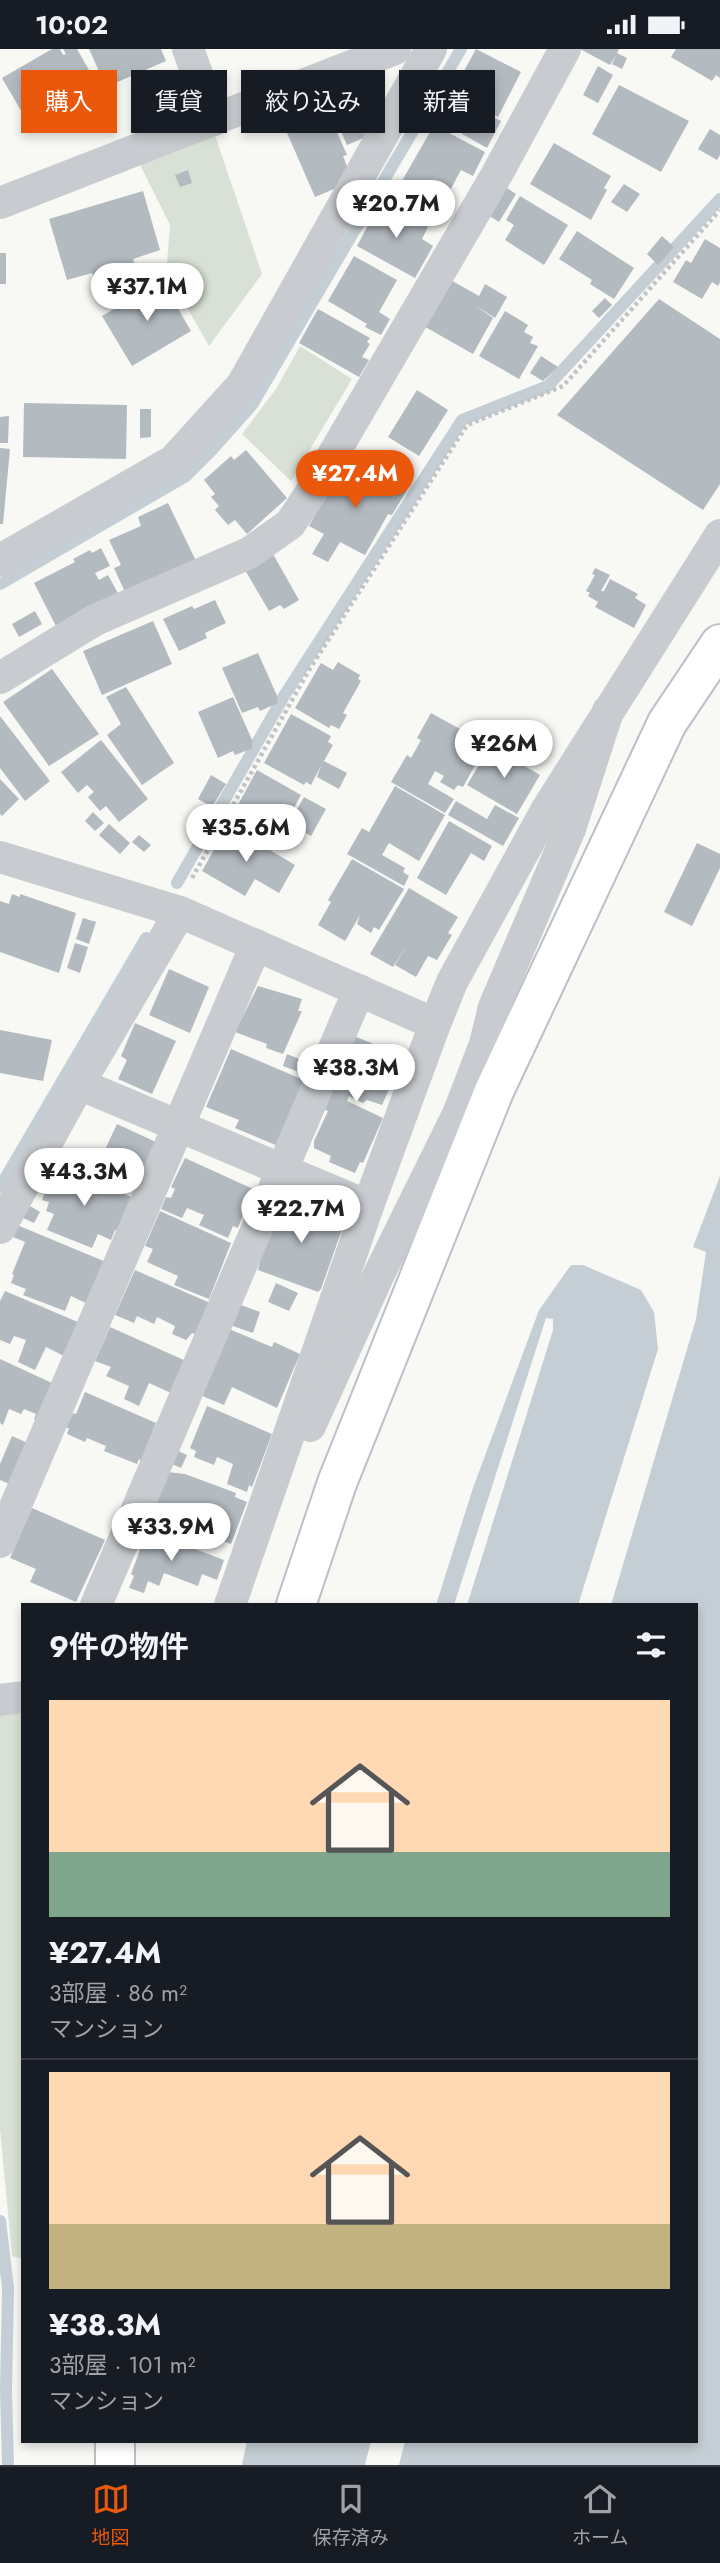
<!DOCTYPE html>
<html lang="ja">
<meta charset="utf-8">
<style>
:root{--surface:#171b24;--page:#20242c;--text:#f1f3f6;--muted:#9ea1a6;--line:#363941;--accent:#ea580c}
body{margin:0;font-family:Jost,"Noto Sans JP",sans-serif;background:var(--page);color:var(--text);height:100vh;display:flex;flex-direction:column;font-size:26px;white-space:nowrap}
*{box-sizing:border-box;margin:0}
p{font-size:23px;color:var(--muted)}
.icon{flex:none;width:38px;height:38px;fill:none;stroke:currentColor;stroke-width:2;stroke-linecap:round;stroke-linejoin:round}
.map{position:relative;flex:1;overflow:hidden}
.details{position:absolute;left:21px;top:1554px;width:677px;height:840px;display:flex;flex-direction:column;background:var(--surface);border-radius:0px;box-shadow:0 4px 10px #0003}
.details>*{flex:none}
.hud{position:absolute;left:21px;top:21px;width:679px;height:63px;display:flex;gap:14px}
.price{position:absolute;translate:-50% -60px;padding:0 16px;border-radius:24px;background:#fff;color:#222;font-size:23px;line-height:46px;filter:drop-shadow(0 2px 4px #0008)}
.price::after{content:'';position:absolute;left:50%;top:42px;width:21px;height:16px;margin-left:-10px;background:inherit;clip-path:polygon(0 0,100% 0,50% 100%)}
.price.current{background:var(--accent);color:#fff}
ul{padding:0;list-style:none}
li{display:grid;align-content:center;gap:14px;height:371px;padding:0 28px}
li+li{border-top:2px solid var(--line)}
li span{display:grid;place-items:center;height:217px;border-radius:0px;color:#555}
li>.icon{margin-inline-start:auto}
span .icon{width:126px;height:126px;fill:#fffc;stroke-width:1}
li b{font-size:30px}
h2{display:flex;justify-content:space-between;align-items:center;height:84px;padding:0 28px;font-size:30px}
.tag{padding:0 24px;border-radius:0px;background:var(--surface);box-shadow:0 4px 10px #0003;font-size:24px;line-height:63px}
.tag.current{background:var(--accent);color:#fff}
.status{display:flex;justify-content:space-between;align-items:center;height:49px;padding:0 35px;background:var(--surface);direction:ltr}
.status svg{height:19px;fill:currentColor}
.tabs{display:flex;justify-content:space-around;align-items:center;height:98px;border-top:2px solid var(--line);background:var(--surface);font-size:19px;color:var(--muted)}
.tabs a{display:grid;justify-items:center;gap:4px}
.tabs .current{color:var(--accent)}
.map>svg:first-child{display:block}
</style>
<div class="status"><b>10:02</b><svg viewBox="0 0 49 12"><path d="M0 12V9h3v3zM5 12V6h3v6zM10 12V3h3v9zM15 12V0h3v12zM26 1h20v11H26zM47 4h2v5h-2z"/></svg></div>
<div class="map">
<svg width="720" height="2416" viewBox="0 0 720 2416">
<rect width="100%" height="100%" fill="#f8f8f5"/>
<g fill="#d9e1d6">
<polygon points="215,86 262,225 209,297 185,255 167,214 170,176 139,114"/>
<polygon points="300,297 352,330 291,432 242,385 276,340"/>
<polygon points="23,1659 23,2210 12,2207 0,2080 0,1662"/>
</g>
<g fill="#c4ced4">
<polygon points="720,1127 720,2416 399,2416 405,2392 696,2392 696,1556 611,1556 696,1270 706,1203 693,1198"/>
<polygon points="571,1216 583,1216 641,1241 654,1263 658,1300 578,1556 467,1556 553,1281 553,1270 546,1269 454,1556 436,1556 473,1439 539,1261"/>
<polygon points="247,2392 371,2392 365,2416 242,2416"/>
</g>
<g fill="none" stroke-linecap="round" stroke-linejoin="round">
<g stroke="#c4ced4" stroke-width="12">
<polyline points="0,535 186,427 210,403 252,356 461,0"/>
<polyline points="177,834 284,647 462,371 548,337 720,150"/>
<polyline points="0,1138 146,889"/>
<polyline points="0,2172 8,2239 6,2341 8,2416"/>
</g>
</g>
<g fill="#b3bac0">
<polygon points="52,0 60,0 63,6 66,5 63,0 77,0 98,37 90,42 94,48 34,84 2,29"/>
<polygon points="89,0 161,0 166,12 106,38"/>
<polygon points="476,0 521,23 498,68 453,42"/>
<polygon points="580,0 619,0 617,4 627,9 622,20 612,15 616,6 610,16"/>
<polygon points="676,0 720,0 720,29 716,26 712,32 671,8"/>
<polygon points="370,17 384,48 364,57 372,75 364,78 368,87 347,96 322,39"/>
<polygon points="598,17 613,26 598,54 583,46"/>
<polygon points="619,36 689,72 661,123 592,85"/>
<polygon points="319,42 347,106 343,107 348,120 335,142 334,140 315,148 281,70 312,56 308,47"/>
<polygon points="476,58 501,72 487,99 462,85"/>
<polygon points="434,76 485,103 473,127 461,121 440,160 399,137"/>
<polygon points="710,80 720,86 720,106 717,111 698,100"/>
<polygon points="554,94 611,127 604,139 607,141 591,171 530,135"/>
<polygon points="188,121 192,134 180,138 175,126"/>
<polygon points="624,135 640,145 627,163 611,153"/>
<polygon points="504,137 516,145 499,173 486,165"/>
<polygon points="143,142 160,201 133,210 135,216 94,229 92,224 67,231 49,170"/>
<polygon points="520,147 568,176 544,216 505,191 514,176 506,171"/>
<polygon points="381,152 428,178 422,190 433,197 415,229 357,197"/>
<polygon points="577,182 634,219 614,250 590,235 592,231 559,210"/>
<polygon points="662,187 674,198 658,216 647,205"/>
<polygon points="705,190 720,199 720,233 718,237 712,233 702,250 673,233 686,211 691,214"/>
<rect x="0" y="204" width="6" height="31"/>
<polygon points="354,207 397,231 379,263 390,270 381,286 365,278 367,275 328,252"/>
<polygon points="447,229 479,247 485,235 507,248 495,269 473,255 493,269 473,305 420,275"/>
<polygon points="162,232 191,282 132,317 102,267"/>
<polygon points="605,249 612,256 599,269 592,262"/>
<polygon points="659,250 720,290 720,435 703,461 557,366"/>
<polygon points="318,260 370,289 367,293 370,295 362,308 369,311 359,328 299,294"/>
<polygon points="505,262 528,276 524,283 533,288 530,294 538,297 519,330 479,307"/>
<polygon points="541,307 558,318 543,332 530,324"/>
<polygon points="417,341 448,361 419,407 388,388"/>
<polygon points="24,354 127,356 126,410 23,408"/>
<polygon points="140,360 151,360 151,388 140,389"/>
<polygon points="9,367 8,394 0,394 0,368"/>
<polygon points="0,399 10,400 3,475 0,475"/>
<polygon points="246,401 287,449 247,485 235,471 228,476 215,461 219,457 211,448 215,445 204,431 231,407 234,411"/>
<polygon points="347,409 407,441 392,466 388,465 365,506 340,493 328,513 312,505 324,485 309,477"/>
<polygon points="168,454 197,514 125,543 114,519 121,516 109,491 141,477 138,468"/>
<polygon points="101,499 110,517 95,524 99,531 108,526 120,548 58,581 34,534 75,513 73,510 90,501 92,504"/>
<polygon points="273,505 299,551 284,560 280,556 269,562 245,521"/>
<polygon points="595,519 610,526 601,542 604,542 610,530 638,545 635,549 646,556 634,579 595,558 598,553 588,547 590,544 586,542 595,526 592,525"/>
<polygon points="215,551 226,574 205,584 207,589 179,602 163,570 192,557 194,560"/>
<polygon points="35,562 42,575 19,588 12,575"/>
<polygon points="153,572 172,615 102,646 83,602"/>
<polygon points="258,604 278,649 276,650 278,654 260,662 258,658 242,664 222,619"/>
<polygon points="338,613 360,626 358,630 361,632 343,664 347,666 339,680 331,676 329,679 295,659 321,614 333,621"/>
<polygon points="52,620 99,685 49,717 3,653"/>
<polygon points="126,638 174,714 142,736 107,686 121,675 106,648"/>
<polygon points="233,648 253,693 251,694 253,699 235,706 233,702 218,709 198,663"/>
<polygon points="431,664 487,695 463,738 458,736 454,741 440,733 444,727 435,722 428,735 454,750 445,764 391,733 407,706 411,709 421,691 417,689"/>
<polygon points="291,665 331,687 328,693 333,696 324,712 347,724 339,740 317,728 321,717 311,736 306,733 304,736 264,714"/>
<polygon points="0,667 50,732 25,752 0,719"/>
<polygon points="101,691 148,750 119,773 106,757 100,762 88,748 94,743 87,736 78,744 61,723"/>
<polygon points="490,697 540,726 517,765 467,736"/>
<polygon points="257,721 301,746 278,789 233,765"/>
<polygon points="211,726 226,735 212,758 198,750"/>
<polygon points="0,730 19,750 2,767 0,765"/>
<polygon points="395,737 445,766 419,812 389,794 382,806 405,819 403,823 409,827 404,837 347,805 362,779 369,783"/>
<polygon points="304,748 326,760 311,787 289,774"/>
<polygon points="456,752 487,770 495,756 519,769 503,797 448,766"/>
<polygon points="93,763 104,774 95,782 85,772"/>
<polygon points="449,772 492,797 484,812 471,804 446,846 417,829"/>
<polygon points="109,775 130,794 120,805 99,786"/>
<polygon points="228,776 295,816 279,844 255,830 245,847 202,822"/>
<polygon points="139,786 151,796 144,803 132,793"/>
<polygon points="697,794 720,805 720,819 692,877 664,863"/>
<polygon points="352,810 404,840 379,881 374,878 371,884 357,875 360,866 345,892 318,876 331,853 328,851"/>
<polygon points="409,839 458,868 448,884 452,886 437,911 428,907 416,928 395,916 408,894 393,918 370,905"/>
<polygon points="12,845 20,848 20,845 76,864 59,924 0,903 0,852 9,855"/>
<polygon points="83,869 96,873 89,895 76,890"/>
<polygon points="75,894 88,898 80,924 67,919"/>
<polygon points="169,920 209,938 190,984 149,966"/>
<polygon points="258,937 302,950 298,962 302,962 283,1005 266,999 267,995 235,983"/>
<polygon points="135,974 176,992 152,1045 118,1030 127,1011 121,1007"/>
<polygon points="0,981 52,991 43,1032 0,1024"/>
<polygon points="354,987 381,998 380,1003 402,1011 382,1056 367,1051 363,1054 349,1047 347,1052 383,1069 363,1114 360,1113 355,1124 329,1113 331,1107 314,1099 314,1092 328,1062 323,1060"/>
<polygon points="231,1000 306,1032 278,1097 235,1079 239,1071 206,1058"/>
<polygon points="287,1005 304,1012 299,1023 283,1017"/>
<polygon points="117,1075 158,1094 141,1136 126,1129 129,1123 125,1121 116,1140 96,1131 106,1109 102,1107"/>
<polygon points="185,1109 253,1140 238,1179 233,1177 228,1189 199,1176 204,1166 187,1159 182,1169 161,1160 166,1148 171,1149 175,1140 171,1138"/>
<polygon points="56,1117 134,1149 119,1183 115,1181 111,1191 98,1185 92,1199 47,1181 54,1165 46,1162 49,1153 42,1151"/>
<polygon points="291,1149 346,1169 321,1240 318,1243 258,1221 260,1213 257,1211 275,1168 281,1170"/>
<polygon points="30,1157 40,1163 34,1174 23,1169"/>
<polygon points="160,1162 231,1194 209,1250 174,1236 178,1227 147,1213 153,1200 145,1197"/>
<polygon points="17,1176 106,1213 88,1255 71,1247 65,1262 23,1246 26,1240 11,1234 14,1226 12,1225 25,1193 13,1188"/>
<polygon points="135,1221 210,1254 197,1286 192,1284 186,1291 172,1285 175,1277 157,1268 154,1275 137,1267 134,1274 115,1266"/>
<polygon points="276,1234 298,1244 289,1262 268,1253"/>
<polygon points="5,1242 80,1274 66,1308 46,1298 35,1321 18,1313 26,1291 14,1287 10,1295 0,1291 0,1252"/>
<polygon points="238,1255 260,1263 253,1284 230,1276"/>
<polygon points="110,1278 186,1312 171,1344 149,1334 139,1357 124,1350 129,1337 106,1327 111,1318 95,1312"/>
<polygon points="229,1280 272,1298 274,1293 300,1305 277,1359 232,1338 224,1356 200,1346"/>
<polygon points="0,1310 52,1334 38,1372 34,1370 36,1365 24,1360 21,1365 9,1360 3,1376 0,1374"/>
<polygon points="85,1343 156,1374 141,1412 139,1410 137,1415 104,1402 106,1397 87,1389 85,1393 67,1385 69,1379 66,1379 73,1364 76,1365"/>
<polygon points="207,1357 272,1385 252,1438 249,1436 247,1443 227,1435 233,1415 217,1408 214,1416 194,1408 196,1402 190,1399"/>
<polygon points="12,1387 30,1395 12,1436 0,1431 0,1415"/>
<polygon points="178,1402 187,1406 181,1419 172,1415"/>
<polygon points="167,1423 185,1425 236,1444 235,1448 247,1453 231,1495 150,1465"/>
<polygon points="32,1459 105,1491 76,1553 30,1533 36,1520 10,1509"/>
<polygon points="147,1482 224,1511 217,1531 202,1525 198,1537 164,1524 159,1537 148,1532 144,1544 129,1539 134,1527 131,1525"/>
</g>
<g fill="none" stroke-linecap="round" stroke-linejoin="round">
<defs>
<g id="secondary">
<polyline points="296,1556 337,1434 494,1042 667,674 720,595"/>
<polyline points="115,2392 115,2416"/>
</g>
</defs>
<use href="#secondary" stroke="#bcc0c6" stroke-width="42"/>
<polyline stroke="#c1c3c6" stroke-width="4.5" stroke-dasharray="3.5 3.5" stroke-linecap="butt" points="192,829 309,621 467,376 563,337 720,161"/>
<g stroke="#c8cbcf" stroke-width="32">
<polyline points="188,0 214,71"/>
<polyline points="0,154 395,0"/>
<polyline points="0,511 173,412 242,336 431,0"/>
<polyline points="0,629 95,571 249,504 290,475 312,442 497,125 565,0"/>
<polyline points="0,808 180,863 435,975 368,1157 230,1556"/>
<polyline points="435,975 452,933 547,760 720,486"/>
<polyline points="79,1035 368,1157"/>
<polyline points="0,1179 79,1035 180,863"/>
<polyline points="310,1377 380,1223 459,1063 485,995 494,958 570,780 608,662"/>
<polyline points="0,1493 256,896"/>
<polyline points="96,1556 359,941"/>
<polyline points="0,1651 23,1648"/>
</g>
<use href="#secondary" stroke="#fff" stroke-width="38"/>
</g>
</svg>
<b class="price" style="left:396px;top:191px">¥20.7M</b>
<b class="price" style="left:147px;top:274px">¥37.1M</b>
<b class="price current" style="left:355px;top:461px">¥27.4M</b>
<b class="price" style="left:504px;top:731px">¥26M</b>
<b class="price" style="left:246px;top:815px">¥35.6M</b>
<b class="price" style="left:356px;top:1055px">¥38.3M</b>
<b class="price" style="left:84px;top:1159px">¥43.3M</b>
<b class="price" style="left:301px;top:1196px">¥22.7M</b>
<b class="price" style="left:171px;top:1514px">¥33.9M</b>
<div class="hud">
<a class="tag current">購入</a>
<a class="tag">賃貸</a>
<a class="tag">絞り込み</a>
<a class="tag">新着</a>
</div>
<section class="details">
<h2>9件の物件<svg class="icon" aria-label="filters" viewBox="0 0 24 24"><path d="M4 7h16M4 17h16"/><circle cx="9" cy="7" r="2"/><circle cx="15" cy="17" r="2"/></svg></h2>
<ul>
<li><span style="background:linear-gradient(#ffd9b3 70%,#7fa58c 0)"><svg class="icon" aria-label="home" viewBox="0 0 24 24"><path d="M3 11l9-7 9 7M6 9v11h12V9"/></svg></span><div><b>¥27.4M</b><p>3部屋 · 86 m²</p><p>マンション</p></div></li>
<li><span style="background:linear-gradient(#ffd9b3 70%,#c2b280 0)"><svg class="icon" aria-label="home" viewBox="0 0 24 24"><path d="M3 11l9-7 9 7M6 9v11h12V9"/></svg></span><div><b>¥38.3M</b><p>3部屋 · 101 m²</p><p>マンション</p></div></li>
</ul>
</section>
</div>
<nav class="tabs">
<a class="current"><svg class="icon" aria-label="map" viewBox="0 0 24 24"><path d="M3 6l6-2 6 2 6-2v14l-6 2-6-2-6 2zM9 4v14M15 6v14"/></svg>地図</a>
<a><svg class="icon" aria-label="saved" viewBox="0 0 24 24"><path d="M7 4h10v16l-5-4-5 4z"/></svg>保存済み</a>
<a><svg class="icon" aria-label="home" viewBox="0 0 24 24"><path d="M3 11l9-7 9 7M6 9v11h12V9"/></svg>ホーム</a>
</nav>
